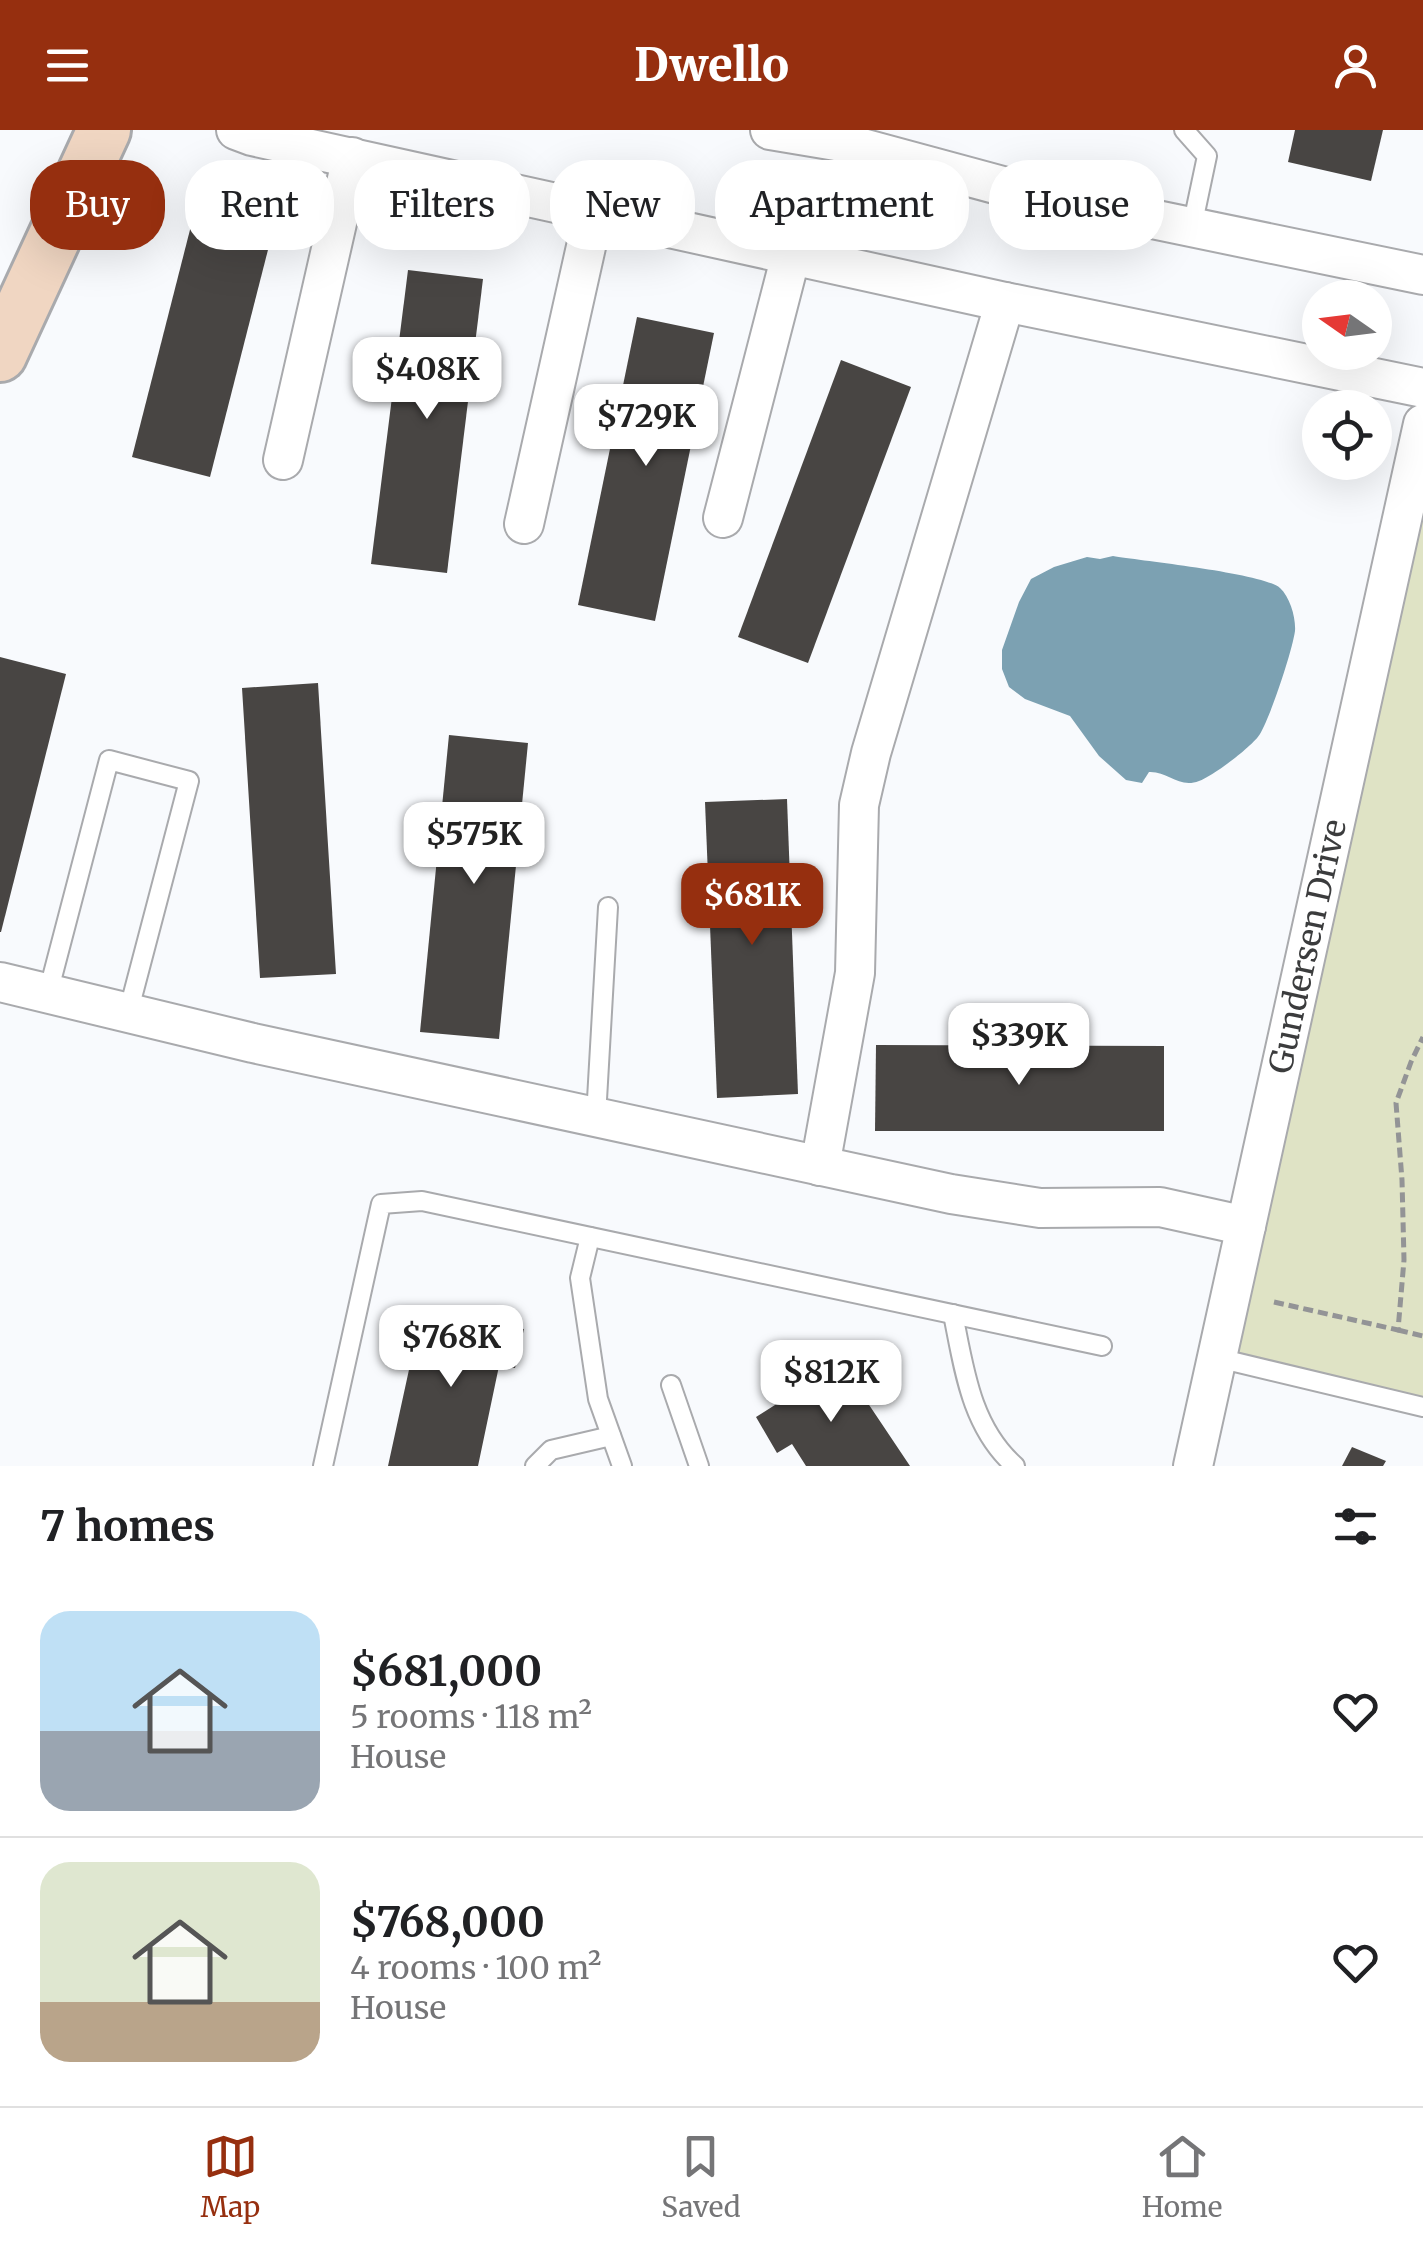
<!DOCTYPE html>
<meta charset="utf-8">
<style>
:root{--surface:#fff;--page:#f2f2f2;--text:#202124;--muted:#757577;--line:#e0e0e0;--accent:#962f0f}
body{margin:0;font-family:Merriweather,serif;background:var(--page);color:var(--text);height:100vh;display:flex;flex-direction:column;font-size:38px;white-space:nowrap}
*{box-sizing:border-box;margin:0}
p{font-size:32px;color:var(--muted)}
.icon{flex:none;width:55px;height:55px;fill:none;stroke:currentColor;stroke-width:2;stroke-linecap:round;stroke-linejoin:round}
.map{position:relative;height:1336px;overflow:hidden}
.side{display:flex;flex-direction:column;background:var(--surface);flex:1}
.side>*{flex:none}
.hud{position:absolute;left:30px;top:30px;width:1365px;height:90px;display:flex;gap:20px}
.needle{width:65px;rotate:284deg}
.buttons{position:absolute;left:1302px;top:150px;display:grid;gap:20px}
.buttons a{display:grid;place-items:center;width:90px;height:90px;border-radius:50%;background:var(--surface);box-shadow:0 10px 40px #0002;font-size:50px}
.price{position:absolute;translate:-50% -85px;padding:0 22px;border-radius:20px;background:#fff;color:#222;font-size:32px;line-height:65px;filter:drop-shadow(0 2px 5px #0008)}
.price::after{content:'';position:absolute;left:50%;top:60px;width:30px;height:22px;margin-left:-15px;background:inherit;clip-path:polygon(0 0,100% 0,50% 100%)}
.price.active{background:var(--accent);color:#fff}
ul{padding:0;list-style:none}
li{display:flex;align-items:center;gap:30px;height:250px;padding:0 40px}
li+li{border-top:2px solid var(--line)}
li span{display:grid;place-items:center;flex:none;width:280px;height:200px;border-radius:30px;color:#555}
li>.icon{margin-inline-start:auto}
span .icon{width:120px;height:120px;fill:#fffc;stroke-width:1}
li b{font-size:42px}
h2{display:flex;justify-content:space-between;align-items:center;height:120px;padding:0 40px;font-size:42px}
.chip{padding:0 35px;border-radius:40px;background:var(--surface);box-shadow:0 10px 40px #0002;font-size:35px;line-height:90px}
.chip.active{background:var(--accent);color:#fff}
header{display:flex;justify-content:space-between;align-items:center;height:130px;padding:0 40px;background:var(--accent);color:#fff;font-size:45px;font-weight:800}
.tab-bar{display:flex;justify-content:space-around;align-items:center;height:140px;border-top:2px solid var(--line);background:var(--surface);font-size:28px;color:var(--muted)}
.tab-bar a{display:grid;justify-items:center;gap:5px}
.tab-bar .active{color:var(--accent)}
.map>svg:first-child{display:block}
</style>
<header><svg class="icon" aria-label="menu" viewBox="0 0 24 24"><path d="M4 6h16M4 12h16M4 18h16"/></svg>Dwello<svg class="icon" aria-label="person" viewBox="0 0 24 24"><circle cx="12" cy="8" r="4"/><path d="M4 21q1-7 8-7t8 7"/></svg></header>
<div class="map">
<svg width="1423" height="1336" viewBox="0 0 1423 1336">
<rect width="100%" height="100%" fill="#f8fafd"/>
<polygon fill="#dfe3c5" points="1423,323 1423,1275 1218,1228"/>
<path fill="#7ca1b2" d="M1113,426c29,5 150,17 167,32 10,9 16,30 15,43 -3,21 -24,84 -35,103 -7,12 -47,42 -61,47 -20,8 -31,-10 -50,-9l-7,11 -16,-3 -27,-24 -29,-40 -45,-17 -16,-12 -7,-18v-19l17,-48 12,-23 23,-12 33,-10 13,2z"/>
<g fill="#484543">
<polygon points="1295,0 1383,0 1371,51 1288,32"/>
<polygon points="205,41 283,61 210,347 132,327"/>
<polygon points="408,140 483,149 447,443 371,434"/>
<polygon points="637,187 714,203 655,491 578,475"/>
<polygon points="841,230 911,257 808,533 738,507"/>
<polygon points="0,527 66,544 1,802 0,802"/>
<polygon points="318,553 336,844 260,848 242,558"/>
<polygon points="449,605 528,613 499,909 420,902"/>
<polygon points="787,669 798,964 717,968 705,672"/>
<polygon points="876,915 1164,916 1164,1001 875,1001"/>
<polygon points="422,1180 524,1199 515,1238 499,1236 478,1336 388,1336"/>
<polygon points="841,1233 910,1336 806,1336 792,1314 777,1323 756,1287"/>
<polygon points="1352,1317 1386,1331 1383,1336 1342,1336"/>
</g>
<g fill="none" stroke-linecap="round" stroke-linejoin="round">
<defs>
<g id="lane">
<polyline points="1184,0 1207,26 1192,97"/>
<polyline points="48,863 109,630 189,651 128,883"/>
<polyline points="596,987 608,777"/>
<polyline points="590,1107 580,1148 598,1269 622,1336"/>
<path d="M953,1184c11,55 18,113 62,152"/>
<polyline points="1218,1228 1423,1277"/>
<polyline points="671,1255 699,1336"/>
<polyline points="323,1336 381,1074 422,1071 1102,1216"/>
<polyline points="535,1336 551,1320 611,1306"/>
</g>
<g id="street">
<polyline points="236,0 252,6 1005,172 1423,258"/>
<polyline points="770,0 836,11 1036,65 1423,145"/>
<polyline points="283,330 352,27"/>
<polyline points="723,388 791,125"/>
<polyline points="524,394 594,81"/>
<polyline points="0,852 253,913 951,1064 1040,1078 1160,1077 1246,1096"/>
<polyline points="820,1036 855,843 859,675 871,623 1005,172"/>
<path id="s1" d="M1193,1336l230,-1042"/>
</g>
<polyline id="secondary" points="0,225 104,0"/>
</defs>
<use href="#lane" stroke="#a9aaad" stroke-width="22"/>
<use href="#street" stroke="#a9aaad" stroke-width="42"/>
<use href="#secondary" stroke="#a9aaad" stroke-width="58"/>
<g stroke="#939496" stroke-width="5" stroke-dasharray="10 5" stroke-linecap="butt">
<polyline points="1274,1172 1398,1200 1404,1130 1402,1050 1396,973 1411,932 1423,907"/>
<polyline points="1398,1200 1423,1206"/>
</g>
<use href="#lane" stroke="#fff" stroke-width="18"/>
<use href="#street" stroke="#fff" stroke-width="38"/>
<use href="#secondary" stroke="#f0d6c2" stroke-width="52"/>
</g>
<g text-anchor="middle" stroke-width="10" stroke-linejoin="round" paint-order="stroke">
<g font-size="32" fill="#3b3c3d" stroke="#f8fafd">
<text dy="11" stroke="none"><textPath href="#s1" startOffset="532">Gundersen Drive</textPath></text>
</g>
</g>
</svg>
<div class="buttons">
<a><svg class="needle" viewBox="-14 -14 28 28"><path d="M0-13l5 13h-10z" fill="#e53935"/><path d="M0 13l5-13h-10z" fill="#757577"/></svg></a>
<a><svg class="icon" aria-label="locate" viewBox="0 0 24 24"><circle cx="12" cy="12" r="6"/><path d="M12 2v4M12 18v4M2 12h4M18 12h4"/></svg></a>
</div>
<b class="price" style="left:427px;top:292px">$408K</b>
<b class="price" style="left:646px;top:339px">$729K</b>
<b class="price" style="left:474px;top:757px">$575K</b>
<b class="price active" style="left:752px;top:818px">$681K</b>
<b class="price" style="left:1019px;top:958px">$339K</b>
<b class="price" style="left:451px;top:1260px">$768K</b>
<b class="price" style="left:831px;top:1295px">$812K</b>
<div class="hud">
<a class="chip active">Buy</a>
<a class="chip">Rent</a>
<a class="chip">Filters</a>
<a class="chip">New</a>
<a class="chip">Apartment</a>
<a class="chip">House</a>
</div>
</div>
<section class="side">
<h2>7 homes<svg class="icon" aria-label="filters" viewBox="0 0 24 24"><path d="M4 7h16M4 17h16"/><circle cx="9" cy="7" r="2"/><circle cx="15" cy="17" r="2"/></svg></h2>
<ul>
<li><span style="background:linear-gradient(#bfe0f5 60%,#9aa5b1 0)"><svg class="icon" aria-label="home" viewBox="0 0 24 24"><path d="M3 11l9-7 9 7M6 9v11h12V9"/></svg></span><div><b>$681,000</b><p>5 rooms · 118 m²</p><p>House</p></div><svg class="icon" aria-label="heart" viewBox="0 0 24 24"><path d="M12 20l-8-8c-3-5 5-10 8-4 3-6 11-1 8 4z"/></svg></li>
<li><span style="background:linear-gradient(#dfe7d0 70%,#b9a48a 0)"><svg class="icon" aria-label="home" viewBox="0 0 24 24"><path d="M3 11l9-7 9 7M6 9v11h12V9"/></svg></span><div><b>$768,000</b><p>4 rooms · 100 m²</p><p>House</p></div><svg class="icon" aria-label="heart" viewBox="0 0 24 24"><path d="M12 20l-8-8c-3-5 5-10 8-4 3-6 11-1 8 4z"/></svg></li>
</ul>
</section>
<nav class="tab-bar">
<a class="active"><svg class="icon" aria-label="map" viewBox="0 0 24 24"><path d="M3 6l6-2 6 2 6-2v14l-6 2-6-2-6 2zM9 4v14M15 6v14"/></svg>Map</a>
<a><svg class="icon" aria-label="saved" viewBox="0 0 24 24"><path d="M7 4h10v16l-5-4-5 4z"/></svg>Saved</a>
<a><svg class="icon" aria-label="home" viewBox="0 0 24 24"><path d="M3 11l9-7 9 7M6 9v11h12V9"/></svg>Home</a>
</nav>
